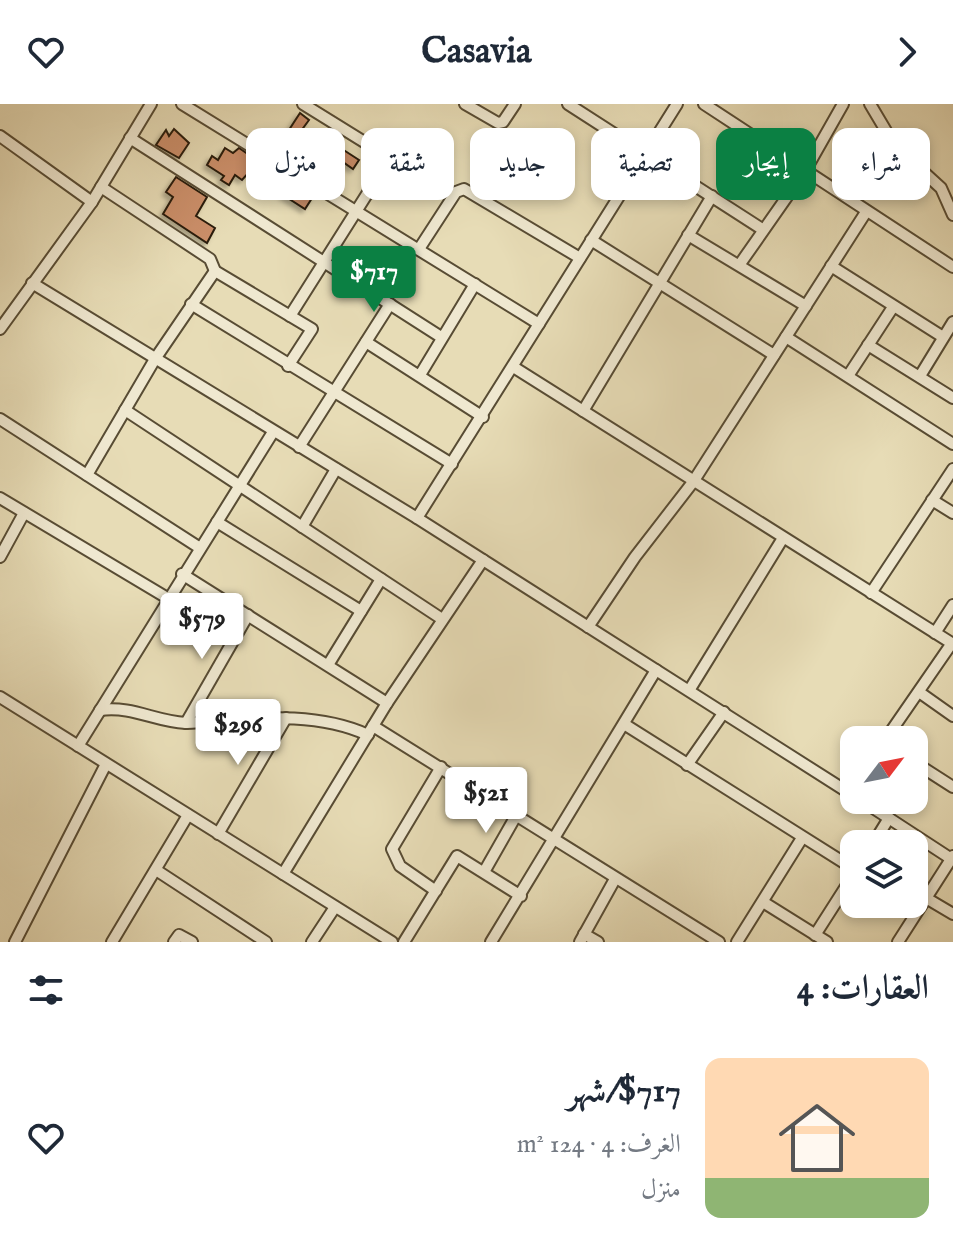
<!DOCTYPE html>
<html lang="ar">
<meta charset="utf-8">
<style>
:root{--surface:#fff;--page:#f6f6f7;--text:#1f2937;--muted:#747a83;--line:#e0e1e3;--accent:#0b8043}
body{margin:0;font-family:"IM FELL English",Amiri,serif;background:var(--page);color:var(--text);direction:rtl;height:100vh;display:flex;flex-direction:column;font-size:30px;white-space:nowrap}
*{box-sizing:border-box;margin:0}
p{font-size:26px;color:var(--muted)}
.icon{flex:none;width:44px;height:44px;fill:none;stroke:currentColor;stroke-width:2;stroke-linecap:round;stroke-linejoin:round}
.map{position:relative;height:838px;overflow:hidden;direction:ltr}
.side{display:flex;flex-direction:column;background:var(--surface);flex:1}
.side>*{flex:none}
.banner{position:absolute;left:24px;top:24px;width:906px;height:72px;direction:rtl;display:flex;gap:16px}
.needle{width:52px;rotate:58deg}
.tools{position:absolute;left:840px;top:622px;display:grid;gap:16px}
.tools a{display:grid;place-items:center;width:88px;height:88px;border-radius:16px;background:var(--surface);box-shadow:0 4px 12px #0003;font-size:40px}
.price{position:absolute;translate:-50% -68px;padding:0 18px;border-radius:8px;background:#fff;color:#222;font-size:26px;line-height:52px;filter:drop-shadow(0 2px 4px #0008)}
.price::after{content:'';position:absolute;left:50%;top:48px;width:24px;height:18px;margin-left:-12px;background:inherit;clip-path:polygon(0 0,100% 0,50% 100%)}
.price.active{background:var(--accent);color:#fff}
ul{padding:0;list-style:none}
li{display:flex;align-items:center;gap:24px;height:200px;padding:0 24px}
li+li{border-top:2px solid var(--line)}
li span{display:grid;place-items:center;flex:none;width:224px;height:160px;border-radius:16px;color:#555}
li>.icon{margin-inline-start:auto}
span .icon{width:96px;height:96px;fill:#fffc;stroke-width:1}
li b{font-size:34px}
h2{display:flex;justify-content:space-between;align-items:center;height:96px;padding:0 24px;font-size:34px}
.tag{padding:0 28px;border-radius:16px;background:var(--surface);box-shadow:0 4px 12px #0003;font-size:28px;line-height:72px}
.tag.active{background:var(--accent);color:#fff}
header{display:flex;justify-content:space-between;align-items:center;height:104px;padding:0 24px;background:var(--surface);font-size:36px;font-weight:700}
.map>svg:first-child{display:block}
</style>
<header><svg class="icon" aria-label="forward" viewBox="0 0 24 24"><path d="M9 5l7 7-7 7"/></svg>Casavia<svg class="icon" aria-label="heart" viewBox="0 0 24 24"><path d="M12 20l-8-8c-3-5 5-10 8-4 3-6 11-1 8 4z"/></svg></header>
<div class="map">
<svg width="953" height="838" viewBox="0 0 953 838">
<defs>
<filter id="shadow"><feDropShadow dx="-3.5" dy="3.5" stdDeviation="2" flood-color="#0004"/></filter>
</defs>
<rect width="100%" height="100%" fill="#e7dcb6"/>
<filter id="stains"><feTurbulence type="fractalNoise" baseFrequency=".0025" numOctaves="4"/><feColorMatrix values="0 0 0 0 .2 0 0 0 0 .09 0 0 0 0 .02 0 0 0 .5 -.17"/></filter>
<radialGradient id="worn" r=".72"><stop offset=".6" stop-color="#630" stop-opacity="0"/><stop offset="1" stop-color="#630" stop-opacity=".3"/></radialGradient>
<g fill="#ca8e69" stroke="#291c09" stroke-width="2" filter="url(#shadow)">
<polygon points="300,9 309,16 298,31 323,49 315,63 303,56 292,39 284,44 278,36 285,32"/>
<polygon points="174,25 189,39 179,54 156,41 166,26 169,32"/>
<polygon points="339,43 359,56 353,65 333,51"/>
<polygon points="225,44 233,49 239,44 274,68 267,77 255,68 250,67 242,76 235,71 229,81 221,76 224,72 207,61 212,52 218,56"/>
<polygon points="176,73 207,93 196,112 215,124 207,139 163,110 173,93 166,88"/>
<polygon points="290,80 314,91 305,105 283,91"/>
</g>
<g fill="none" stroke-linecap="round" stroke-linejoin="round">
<defs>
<g id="street">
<polyline points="182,0 539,220"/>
<polyline points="465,0 498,19 503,18 515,0"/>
<polyline points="568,0 762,125"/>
<polyline points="704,0 953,163"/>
<polyline points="870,0 895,42 941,84 953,111"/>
<polyline points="0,32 92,98"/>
<polyline points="130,34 441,233"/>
<polyline points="101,83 210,155 215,167 312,225 288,262"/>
<polyline points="688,131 806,202"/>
<polyline points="591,136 774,251"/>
<polyline points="419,145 456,88 464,85 580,154"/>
<polyline points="740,160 805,67 843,0"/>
<polyline points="831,162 943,233"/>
<polyline points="32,179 417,414 854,692"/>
<polyline points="191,200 452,360"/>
<polyline points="290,212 386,60 382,49 303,0"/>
<polyline points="0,225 92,98 151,0"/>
<polyline points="786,233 953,340"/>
<polyline points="366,238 483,313"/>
<polyline points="868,241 953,294"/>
<polyline points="515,264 953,540"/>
<polyline points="420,271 475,180"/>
<polyline points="848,272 893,203"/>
<polyline points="920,272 953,218"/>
<polyline points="125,306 442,515"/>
<polyline points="583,307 712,92"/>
<polyline points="0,315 200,444"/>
<polyline points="299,343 390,200"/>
<polyline points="87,371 155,255 215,167"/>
<polyline points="0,394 169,495"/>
<polyline points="932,396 953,409"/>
<polyline points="417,414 677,0"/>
<polyline points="217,418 361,507"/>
<polyline points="302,423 336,365"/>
<polyline points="0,453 24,409"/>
<polyline points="182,470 387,599"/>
<polyline points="871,489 953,365"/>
<polyline points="588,523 635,453 693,378 866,108"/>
<polyline points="935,529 953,501"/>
<polyline points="328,561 381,475"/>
<polyline points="690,585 783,434"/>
<polyline points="919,588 953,612"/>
<polyline points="0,593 392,838"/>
<path d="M100,606c34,-4 53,11 86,13 60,-3 125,-14 182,12"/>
<polyline points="186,619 248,511"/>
<polyline points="624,620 854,765"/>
<polyline points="373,622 719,838"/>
<polyline points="885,636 952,539"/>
<polyline points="78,642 273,328"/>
<polyline points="914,658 953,683"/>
<polyline points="687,661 724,608"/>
<polyline points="861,696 953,756"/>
<polyline points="218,730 286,614"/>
<polyline points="873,740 889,714"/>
<polyline points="156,766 266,838"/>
<polyline points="484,768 517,710"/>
<polyline points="283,770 387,599 483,456"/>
<polyline points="436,787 400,762 392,745 441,663"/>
<polyline points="926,794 953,810"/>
<polyline points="763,798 827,838"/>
<polyline points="584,830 598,838"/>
<polyline points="815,831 854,770"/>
<polyline points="15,838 106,660"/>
<polyline points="112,838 188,711"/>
<polyline points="174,838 179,831 192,838"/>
<polyline points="312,838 335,803"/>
<polyline points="404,838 457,752 521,792"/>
<polyline points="491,838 656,566"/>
<polyline points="580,838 615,775"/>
<polyline points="737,838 802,734"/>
<polyline points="898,838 953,752"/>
</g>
</defs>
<use href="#street" stroke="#584c34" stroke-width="14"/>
<use href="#street" stroke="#efe8d0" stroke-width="10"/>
</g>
<rect width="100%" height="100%" filter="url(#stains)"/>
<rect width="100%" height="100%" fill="url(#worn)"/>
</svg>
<div class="tools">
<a><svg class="needle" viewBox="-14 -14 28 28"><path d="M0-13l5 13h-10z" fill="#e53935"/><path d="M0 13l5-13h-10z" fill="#747a83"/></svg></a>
<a><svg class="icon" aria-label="layers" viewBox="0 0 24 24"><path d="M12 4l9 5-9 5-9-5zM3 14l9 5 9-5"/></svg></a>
</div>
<b class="price active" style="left:374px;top:210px">$717</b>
<b class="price" style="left:202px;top:557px">$579</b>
<b class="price" style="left:238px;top:663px">$296</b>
<b class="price" style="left:486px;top:731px">$521</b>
<div class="banner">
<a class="tag">شراء</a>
<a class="tag active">إيجار</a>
<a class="tag">تصفية</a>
<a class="tag">جديد</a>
<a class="tag">شقة</a>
<a class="tag">منزل</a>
</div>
</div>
<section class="side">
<h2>العقارات: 4<svg class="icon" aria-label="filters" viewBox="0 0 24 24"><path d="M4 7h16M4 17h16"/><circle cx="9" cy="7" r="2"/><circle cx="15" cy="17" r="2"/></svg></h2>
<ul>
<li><span style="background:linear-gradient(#ffd9b3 75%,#8fb573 0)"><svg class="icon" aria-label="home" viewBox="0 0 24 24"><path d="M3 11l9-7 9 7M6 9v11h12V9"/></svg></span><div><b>$717/شهر</b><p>الغرف: 4 · 124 m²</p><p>منزل</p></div><svg class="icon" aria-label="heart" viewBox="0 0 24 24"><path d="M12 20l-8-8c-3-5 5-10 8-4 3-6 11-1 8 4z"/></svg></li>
</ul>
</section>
